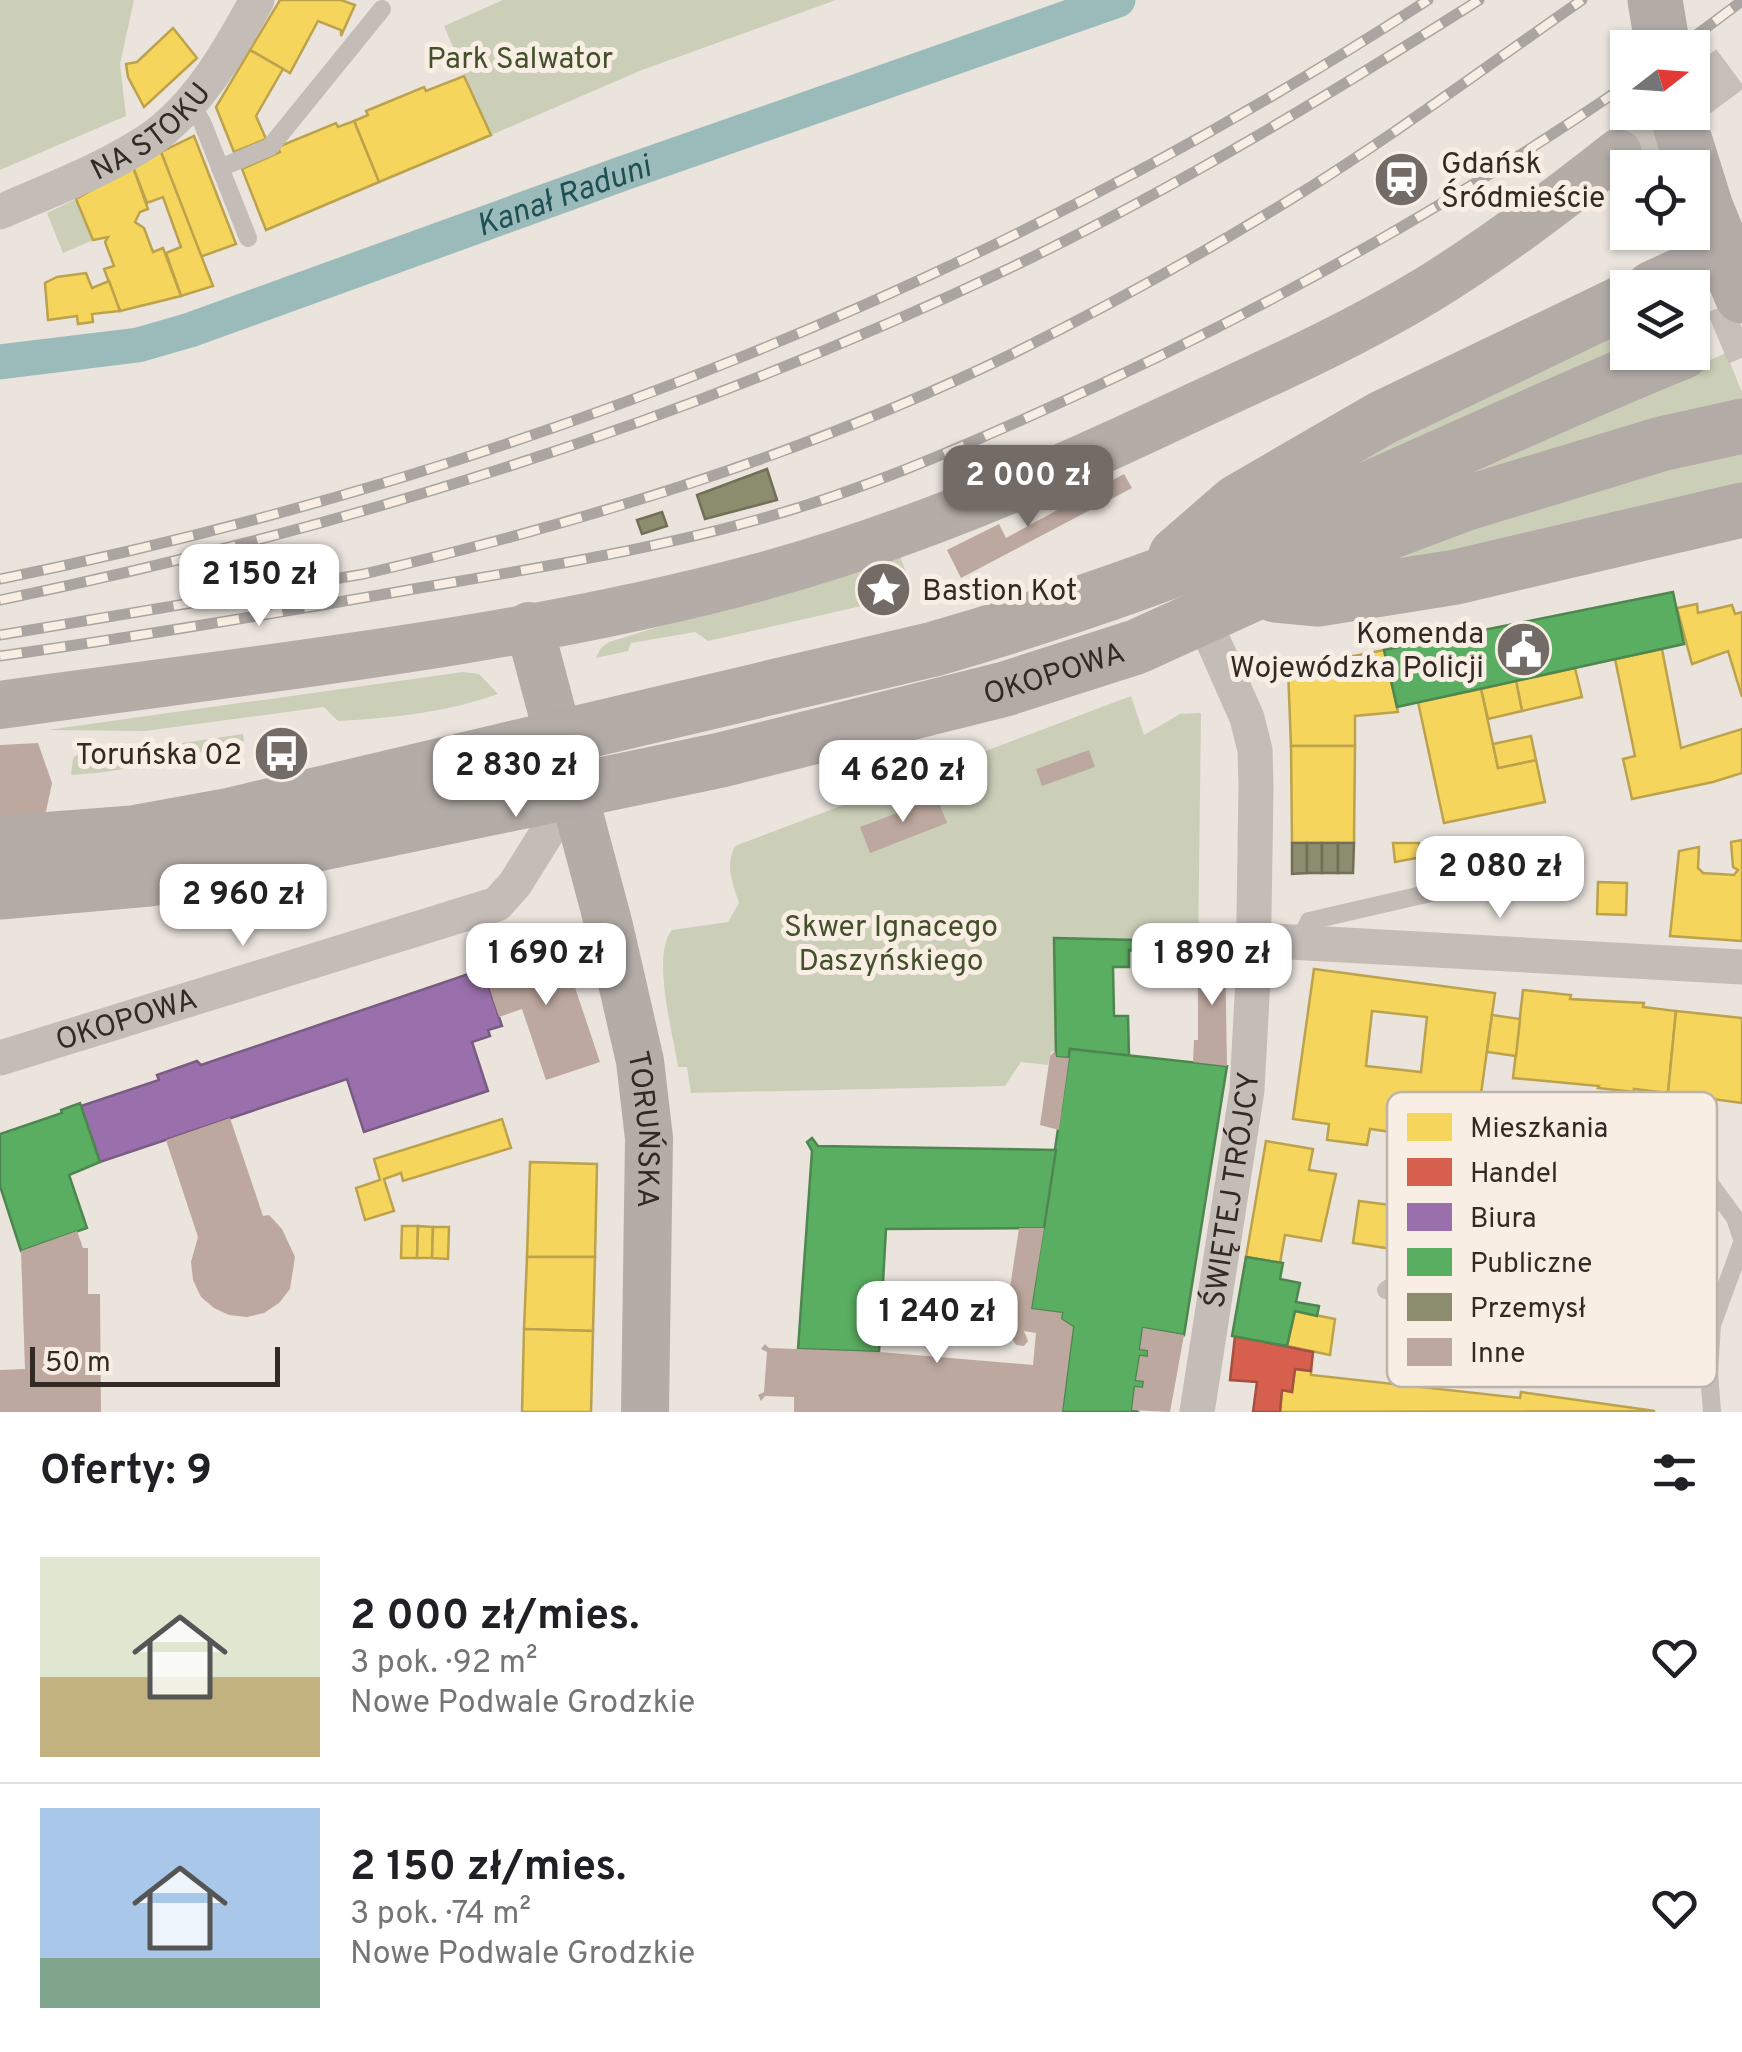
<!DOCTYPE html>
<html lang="pl">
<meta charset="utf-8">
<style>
:root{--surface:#fff;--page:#f6f6f6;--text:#202124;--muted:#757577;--line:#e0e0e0;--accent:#736b66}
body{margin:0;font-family:Overpass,sans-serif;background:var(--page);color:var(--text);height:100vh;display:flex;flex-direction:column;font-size:38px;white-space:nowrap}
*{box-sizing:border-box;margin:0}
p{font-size:32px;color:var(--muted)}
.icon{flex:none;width:55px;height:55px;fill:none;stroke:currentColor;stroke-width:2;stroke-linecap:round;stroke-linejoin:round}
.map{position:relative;height:1412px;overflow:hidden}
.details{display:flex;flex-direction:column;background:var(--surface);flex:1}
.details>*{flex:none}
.needle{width:65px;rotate:73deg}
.fabs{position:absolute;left:1610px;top:30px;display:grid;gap:20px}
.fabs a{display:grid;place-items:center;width:100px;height:100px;border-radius:0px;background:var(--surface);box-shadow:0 2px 8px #0004;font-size:50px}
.scale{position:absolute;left:30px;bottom:25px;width:250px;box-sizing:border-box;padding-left:10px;border:5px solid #332a26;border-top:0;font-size:28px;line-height:35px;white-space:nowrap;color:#332a26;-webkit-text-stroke:8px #f8eee4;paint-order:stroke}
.price{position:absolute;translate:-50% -85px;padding:0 22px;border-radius:20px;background:#fff;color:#222;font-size:32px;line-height:65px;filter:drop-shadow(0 2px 5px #0008)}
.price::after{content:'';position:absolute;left:50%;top:60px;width:30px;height:22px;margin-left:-15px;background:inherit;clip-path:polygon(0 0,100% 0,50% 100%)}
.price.current{background:var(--accent);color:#fff}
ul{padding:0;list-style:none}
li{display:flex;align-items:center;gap:30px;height:250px;padding:0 40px}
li+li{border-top:2px solid var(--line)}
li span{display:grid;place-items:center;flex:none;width:280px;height:200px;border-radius:0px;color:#555}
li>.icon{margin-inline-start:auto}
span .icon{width:120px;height:120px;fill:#fffc;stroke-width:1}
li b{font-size:42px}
h2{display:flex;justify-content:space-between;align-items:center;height:120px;padding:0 40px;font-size:42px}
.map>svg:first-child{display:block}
</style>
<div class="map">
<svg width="1742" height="1412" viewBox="0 0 1742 1412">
<rect width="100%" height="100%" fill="#eae4dd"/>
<g fill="#cbcfb8">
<polygon points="0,0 134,0 120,64 126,116 0,170"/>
<polygon points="503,0 836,0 642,70 491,135 444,26"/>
<polygon points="76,199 93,240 63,253 47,213"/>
<polygon points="1627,327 1628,352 1328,488 1320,473"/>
<polygon points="1726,353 1742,392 1742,403 1460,484 1479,461"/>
<polygon points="1742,447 1742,489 1405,567 1360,566 1474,522"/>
<polygon points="899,553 912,589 905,596 708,641 695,632 631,643 628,651 596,658 601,648 609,642"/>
<path d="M463,672l16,2 19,20c-51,18 -105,24 -160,27l-14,-14 -179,24 -98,-1z"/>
<path d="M1131,696l13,39 36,-21 21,-1 -3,242 -62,-6 -1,-9 -80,-2v113l-4,1 -3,13 -27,-3 -16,24 -314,7 -4,-26h-9c-5,-34 -27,-112 -6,-137l56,-8 11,-19c-7,-21 -14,-37 -4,-57z"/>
<path d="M243,734l1,7c-57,15 -114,31 -173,34l2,-17 12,-9 64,-1z"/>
</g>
<g fill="#f6d55c" stroke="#bca24c" stroke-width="2.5" fill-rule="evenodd">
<polygon points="280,0 341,0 355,5 341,36 341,30 318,21 290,73 250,50"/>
<polygon points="173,28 197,58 144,107 128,77 126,64 137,62"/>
<polygon points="250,50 283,69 256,116 266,139 234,152 216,107"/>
<polygon points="464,76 491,135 379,182 354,121 368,115 366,111 424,87 426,91"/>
<polygon points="354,121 379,182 266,230 242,169 280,152 278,147 336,123 338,127"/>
<polygon points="194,136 236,244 200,257 161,152"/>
<polygon points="161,152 213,286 181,296 166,253 181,247 163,197 147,203 133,167"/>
<polygon points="133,167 148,209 140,212 135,222 144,228 153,252 163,248 181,296 120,311 104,269 114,266 105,242 108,237 93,240 76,199"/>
<polygon points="86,273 92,288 109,281 120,311 92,314 93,322 78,324 77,316 48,320 45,283 57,277"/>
<polygon points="1697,604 1698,613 1732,605 1735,614 1742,612 1742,697 1728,651 1692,664 1677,608"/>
<polygon points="1662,649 1681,748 1742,729 1742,773 1713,782 1632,799 1623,759 1635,756 1615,659"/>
<polygon points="1384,650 1398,712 1355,716 1355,746 1291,746 1288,669"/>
<polygon points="1575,668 1582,697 1522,711 1516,681"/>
<polygon points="1516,681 1522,711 1488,719 1481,689"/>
<polygon points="1481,689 1498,768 1536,760 1545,802 1444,823 1418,702"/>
<polygon points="1531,736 1536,760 1498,768 1493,744"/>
<polygon points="1291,746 1355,746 1354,843 1292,843"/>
<polygon points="1742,840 1742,941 1670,936 1679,851 1699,847 1698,868 1703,873 1734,875 1738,870 1733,867 1731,842"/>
<polygon points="1393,843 1419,843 1422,857 1395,862"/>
<polygon points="1598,882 1627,883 1626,915 1597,914"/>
<path d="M1314,969l181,24 -21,151 -104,-15 -3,16 -40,-5 2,-16 -36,-5zM1372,1011l55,6 -6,55 -55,-6z"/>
<polygon points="1523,990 1571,995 1570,999 1644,1003 1643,1007 1676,1011 1668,1093 1634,1089 1634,1092 1598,1088 1599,1086 1513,1078"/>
<polygon points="1676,1011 1742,1018 1742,1103 1668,1093"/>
<polygon points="1492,1015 1520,1019 1516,1056 1487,1052"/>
<polygon points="502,1119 511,1148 403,1181 401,1173 384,1179 394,1211 365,1220 356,1188 380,1180 374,1159"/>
<polygon points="1266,1141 1313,1149 1309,1170 1336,1174 1321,1241 1285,1235 1280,1263 1246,1257"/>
<polygon points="530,1162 597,1164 595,1257 527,1257"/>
<polygon points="1359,1201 1399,1206 1392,1249 1353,1243"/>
<polygon points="402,1226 418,1226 417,1258 401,1258"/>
<polygon points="418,1226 433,1227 432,1258 417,1258"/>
<polygon points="433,1227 449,1227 448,1259 432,1258"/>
<polygon points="527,1257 595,1257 593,1331 524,1329"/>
<polygon points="1295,1311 1335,1319 1330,1355 1287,1346"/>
<polygon points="524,1329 593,1331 591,1412 522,1412"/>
<polygon points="1295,1369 1311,1371 1311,1375 1520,1398 1521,1392 1655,1411 1280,1412 1282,1390 1292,1392"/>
</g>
<polygon fill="#d6604d" stroke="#a55041" stroke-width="2.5" points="1235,1336 1313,1352 1311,1371 1295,1369 1292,1392 1282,1390 1280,1412 1253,1412 1257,1382 1230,1380"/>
<polygon fill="#9970ab" stroke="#7a5b83" stroke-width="2.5" points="483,969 502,1026 488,1030 490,1036 472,1042 488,1091 364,1132 347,1079 100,1162 81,1106 159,1080 157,1075 197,1061 201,1065"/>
<g fill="#5aae61" stroke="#4e864f" stroke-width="2.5">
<polygon points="1673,592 1684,644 1397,707 1384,650"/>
<polygon points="1054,938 1136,940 1135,951 1129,950 1129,967 1113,967 1114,1016 1128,1016 1129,1056 1070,1049 1069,1058 1056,1057"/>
<polygon points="1070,1049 1227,1066 1184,1335 1143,1328 1140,1349 1148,1350 1148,1357 1140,1356 1136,1380 1144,1381 1143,1388 1135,1387 1132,1410 1139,1412 1062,1412 1073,1327 1061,1319 1062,1313 1031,1309"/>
<polygon points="80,1103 100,1162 69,1175 87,1228 21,1251 0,1186 0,1134 62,1113 61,1110"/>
<polygon points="812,1138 818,1146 1056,1150 1044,1228 886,1229 879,1352 798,1349 812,1151 807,1142"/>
<polygon points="1246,1257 1283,1263 1280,1279 1300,1283 1296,1302 1319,1306 1317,1316 1295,1311 1287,1346 1232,1336"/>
</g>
<g fill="#8c8c6e" stroke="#716f58" stroke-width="2.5">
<polygon points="767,469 777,500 705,519 697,495"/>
<polygon points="662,512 667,526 642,534 637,520"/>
<polygon points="1292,843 1307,843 1307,873 1292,874"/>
<rect x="1307" y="843" width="15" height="30"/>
<rect x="1322" y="843" width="16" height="30"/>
<polygon points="1338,843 1354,843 1353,873 1338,873"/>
</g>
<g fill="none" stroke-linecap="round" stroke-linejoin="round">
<path stroke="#9bbbba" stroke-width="35" id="s1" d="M0,362l138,-17 52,-15 434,-157 494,-173"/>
</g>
<g fill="#bda89f">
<polygon points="1124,474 1132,488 961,578 947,550 999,524 1006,538"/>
<polygon points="38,743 52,783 32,878 0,870 0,745"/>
<polygon points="1089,750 1095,767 1042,786 1036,769"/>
<polygon points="937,798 947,823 870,853 860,827"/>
<polygon points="560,943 600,1062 546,1080 522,1009 499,1017 483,969"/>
<polygon points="1198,946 1225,949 1227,1066 1193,1062 1194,1040 1198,1040"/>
<polygon points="1055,1051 1056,1057 1069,1058 1059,1130 1040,1125 1050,1056"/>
<polygon points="230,1118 263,1216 269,1215 282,1229 295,1257 290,1289 279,1303 264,1313 247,1317 229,1315 214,1308 201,1297 193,1280 191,1262 198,1237 166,1140"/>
<polygon points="1019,1228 1044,1228 1031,1309 1062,1313 1061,1319 1073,1327 1062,1412 794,1412 794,1397 765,1396 761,1401 758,1395 764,1392 767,1352 761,1349 765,1344 769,1348 879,1352 1033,1365 1036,1333 1024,1331 1028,1341 1024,1346 1016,1345 1012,1339 1017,1330 1004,1328"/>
<polygon points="77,1231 83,1248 88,1248 88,1294 100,1294 101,1412 0,1412 0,1370 25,1369 21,1251"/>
<polygon points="1143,1328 1184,1335 1170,1412 1132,1410 1135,1387 1143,1388 1144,1381 1136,1380 1140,1356 1148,1357 1148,1350 1140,1349"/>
</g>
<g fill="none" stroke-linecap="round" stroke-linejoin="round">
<g stroke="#c5bfb8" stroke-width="48" stroke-dasharray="48 24" stroke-linecap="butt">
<polyline points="1692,97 1742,60"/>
<polyline points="1618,153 1672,112"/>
</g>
<polyline stroke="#c5bfb8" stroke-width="55" stroke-dasharray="55 28" stroke-linecap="butt" points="1718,338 1742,328"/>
<g stroke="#c3bcb7" stroke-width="18">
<polyline points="190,104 202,122 248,238"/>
<polyline points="220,168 270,147 382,9"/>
<polyline points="1299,942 1309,921 1509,875"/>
<polyline points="1386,1290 1417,1270 1431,1159 1474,1163 1509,1157 1702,1173 1735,1218 1742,1239"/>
<polyline points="1712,1412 1709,1372 1712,1325 1742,1243"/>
</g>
<g stroke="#c3bcb7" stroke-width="35">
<path id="s2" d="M0,212c50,-22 102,-41 148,-71 50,-34 81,-90 109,-141"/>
<polyline points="1254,940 1742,967"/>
<path id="s3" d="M0,1058l497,-154 18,-20 58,-93"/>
<path id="s4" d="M1197,1412l50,-322 6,-111 3,-192 -1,-37 -8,-32 -44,-100"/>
</g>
<g stroke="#b4ada7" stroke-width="48">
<path id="s5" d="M529,626l80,300 31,135 9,77 -4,274"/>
<path d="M0,705c252,-36 510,-61 756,-127 141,-38 274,-94 406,-156 89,-42 181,-81 265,-132 67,-41 129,-88 191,-137"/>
</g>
<g stroke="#b2aba6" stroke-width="55">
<polyline points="1655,0 1663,48"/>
<polyline points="1676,112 1706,208 1742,296"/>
<polyline points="1653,288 1725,255 1742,254"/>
<polyline points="1176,555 1237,502 1382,418 1628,300"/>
<polyline points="1275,595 1318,599 1456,577 1742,510"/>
<path d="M0,843l132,-10 99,-18 703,-166c110,-32 218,-68 323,-112 143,-59 281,-127 425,-185"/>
<path id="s6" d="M0,892l149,-13 572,-119 284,-71 131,-42 256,-116 72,-27 197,-60 81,-18"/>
</g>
<defs>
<g id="rail">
<polyline points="1679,48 1742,1"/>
<path d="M0,579c508,-102 993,-297 1428,-579"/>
<path d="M0,600c349,-72 688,-179 1010,-332 163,-78 317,-172 469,-268"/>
<path d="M0,635l364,-61c222,-52 447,-121 652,-222 92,-46 184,-97 272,-151 101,-62 196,-133 294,-201"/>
<path d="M0,656c142,-20 283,-44 425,-69 112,-19 225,-37 335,-68 98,-27 193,-68 286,-110 205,-91 397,-199 582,-325"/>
</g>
</defs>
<use href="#rail" stroke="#aba5a1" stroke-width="11"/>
<use href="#rail" stroke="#f8eee4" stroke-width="8" stroke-dasharray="22" stroke-linecap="butt"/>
</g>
<defs>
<symbol id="station-disc" viewBox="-11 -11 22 22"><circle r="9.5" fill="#736b66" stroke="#f8eee4"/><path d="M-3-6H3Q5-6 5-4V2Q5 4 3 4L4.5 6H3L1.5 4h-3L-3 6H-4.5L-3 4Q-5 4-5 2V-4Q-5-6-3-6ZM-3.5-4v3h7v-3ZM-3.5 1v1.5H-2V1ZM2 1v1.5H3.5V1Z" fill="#fff"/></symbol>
<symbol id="sight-disc" viewBox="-11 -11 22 22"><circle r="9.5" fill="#736b66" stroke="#f8eee4"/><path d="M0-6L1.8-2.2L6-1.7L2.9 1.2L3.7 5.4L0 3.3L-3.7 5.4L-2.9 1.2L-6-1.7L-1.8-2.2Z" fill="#fff"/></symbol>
<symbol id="civic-disc" viewBox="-11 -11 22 22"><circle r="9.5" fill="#736b66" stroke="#f8eee4"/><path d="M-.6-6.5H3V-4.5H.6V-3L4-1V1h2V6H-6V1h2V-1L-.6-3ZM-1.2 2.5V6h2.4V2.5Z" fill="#fff"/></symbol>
<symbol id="bus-disc" viewBox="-11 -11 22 22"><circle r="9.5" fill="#736b66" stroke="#f8eee4"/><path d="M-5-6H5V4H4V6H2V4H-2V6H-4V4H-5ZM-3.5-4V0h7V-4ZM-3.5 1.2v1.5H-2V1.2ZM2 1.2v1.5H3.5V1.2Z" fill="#fff"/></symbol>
</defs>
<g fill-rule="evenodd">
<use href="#station-disc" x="1370" y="148" width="63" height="63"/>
<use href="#sight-disc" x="852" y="558" width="63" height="63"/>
<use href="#civic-disc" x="1492" y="618" width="63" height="63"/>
<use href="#bus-disc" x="250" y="722" width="63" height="63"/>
</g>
<g text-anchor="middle" stroke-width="10" stroke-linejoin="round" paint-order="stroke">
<g font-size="30" fill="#43502b" stroke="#f8eee4">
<text x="520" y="68">Park Salwator</text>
<text x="891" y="936">Skwer Ignacego<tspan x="891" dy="34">Daszyńskiego</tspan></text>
</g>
<g font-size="30" fill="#332a26" stroke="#f8eee4">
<text dy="10" stroke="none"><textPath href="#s2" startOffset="172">NA STOKU</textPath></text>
<text dy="10" stroke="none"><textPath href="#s6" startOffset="1078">OKOPOWA</textPath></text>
<text dy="10" stroke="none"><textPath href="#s3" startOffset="132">OKOPOWA</textPath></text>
<text dy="10" stroke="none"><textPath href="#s5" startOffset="518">TORUŃSKA</textPath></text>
<text dy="10" stroke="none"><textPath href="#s4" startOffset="225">ŚWIĘTEJ TRÓJCY</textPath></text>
</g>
<g font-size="30" fill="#332a26" stroke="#f8eee4" text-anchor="start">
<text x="1441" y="173">Gdańsk<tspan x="1441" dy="34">Śródmieście</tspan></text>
<text x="922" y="600">Bastion Kot</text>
<text x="1484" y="643" text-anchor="end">Komenda<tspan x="1484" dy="34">Wojewódzka Policji</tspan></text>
<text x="242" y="764" text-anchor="end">Toruńska 02</text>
</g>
<g font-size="32" font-style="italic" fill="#1e4f52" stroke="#f8eee4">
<text dy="11" stroke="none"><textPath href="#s1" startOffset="590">Kanał Raduni</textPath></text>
</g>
</g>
<rect x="1387" y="1092" width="330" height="295" rx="15" fill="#f8eee4" stroke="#bdb3ab" stroke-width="2.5"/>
<rect x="1407" y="1113" width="45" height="28" fill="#f6d55c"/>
<rect x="1407" y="1158" width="45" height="28" fill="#d6604d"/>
<rect x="1407" y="1203" width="45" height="28" fill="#9970ab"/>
<rect x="1407" y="1248" width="45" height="28" fill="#5aae61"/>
<rect x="1407" y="1293" width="45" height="28" fill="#8c8c6e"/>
<rect x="1407" y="1338" width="45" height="28" fill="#bda89f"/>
<g font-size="28" fill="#332a26">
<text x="1470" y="1137">Mieszkania</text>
<text x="1470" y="1182">Handel</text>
<text x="1470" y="1227">Biura</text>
<text x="1470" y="1272">Publiczne</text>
<text x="1470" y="1317">Przemysł</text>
<text x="1470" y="1362">Inne</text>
</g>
</svg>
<div class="fabs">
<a><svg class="needle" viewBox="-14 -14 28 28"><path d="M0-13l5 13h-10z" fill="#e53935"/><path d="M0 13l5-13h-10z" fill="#757577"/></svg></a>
<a><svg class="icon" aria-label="locate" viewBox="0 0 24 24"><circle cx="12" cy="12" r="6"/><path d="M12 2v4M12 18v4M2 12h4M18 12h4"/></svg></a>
<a><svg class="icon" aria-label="layers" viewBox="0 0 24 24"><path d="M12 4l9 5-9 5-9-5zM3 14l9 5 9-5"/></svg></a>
</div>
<div class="scale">50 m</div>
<b class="price current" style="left:1028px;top:530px">2 000 zł</b>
<b class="price" style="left:259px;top:629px">2 150 zł</b>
<b class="price" style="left:516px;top:820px">2 830 zł</b>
<b class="price" style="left:903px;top:825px">4 620 zł</b>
<b class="price" style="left:1500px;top:921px">2 080 zł</b>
<b class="price" style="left:243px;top:949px">2 960 zł</b>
<b class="price" style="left:546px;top:1008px">1 690 zł</b>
<b class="price" style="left:1212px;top:1008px">1 890 zł</b>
<b class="price" style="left:937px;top:1366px">1 240 zł</b>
</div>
<section class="details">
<h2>Oferty: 9<svg class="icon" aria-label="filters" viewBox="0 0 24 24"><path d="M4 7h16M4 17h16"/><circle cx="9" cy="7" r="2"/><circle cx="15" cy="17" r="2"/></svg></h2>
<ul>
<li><span style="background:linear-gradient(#dfe7d0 60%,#c2b280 0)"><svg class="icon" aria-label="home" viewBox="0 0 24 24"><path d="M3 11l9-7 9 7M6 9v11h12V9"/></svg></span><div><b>2 000 zł/mies.</b><p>3 pok. · 92 m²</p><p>Nowe Podwale Grodzkie</p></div><svg class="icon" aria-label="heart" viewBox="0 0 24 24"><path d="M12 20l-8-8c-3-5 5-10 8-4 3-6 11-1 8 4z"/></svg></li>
<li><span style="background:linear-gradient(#a9c7e8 75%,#7fa58c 0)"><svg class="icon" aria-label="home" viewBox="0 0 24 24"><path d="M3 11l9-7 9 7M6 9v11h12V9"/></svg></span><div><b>2 150 zł/mies.</b><p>3 pok. · 74 m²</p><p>Nowe Podwale Grodzkie</p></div><svg class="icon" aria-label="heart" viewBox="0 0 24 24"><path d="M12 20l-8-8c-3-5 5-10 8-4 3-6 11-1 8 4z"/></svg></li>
</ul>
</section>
